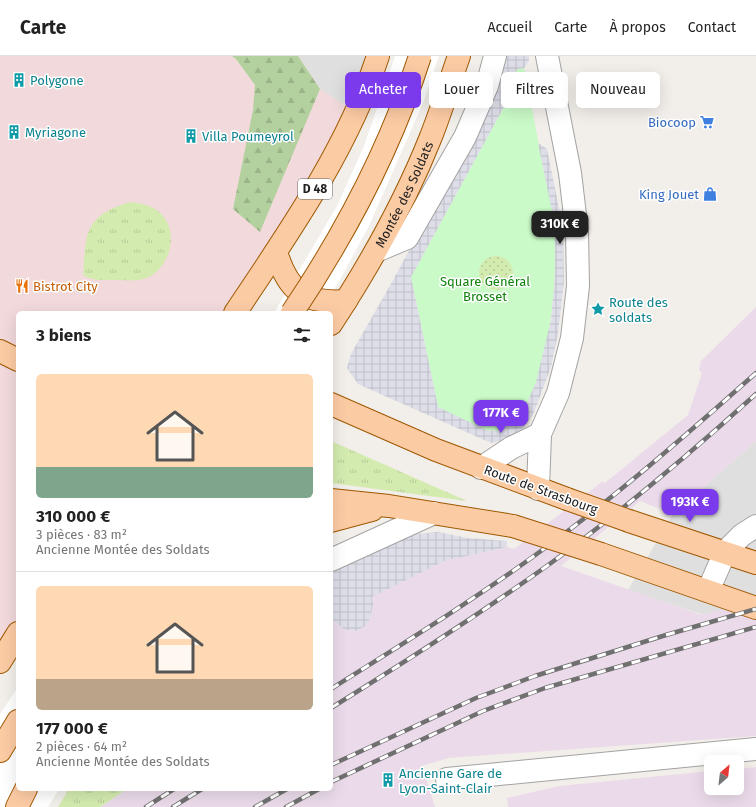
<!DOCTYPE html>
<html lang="fr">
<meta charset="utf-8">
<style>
:root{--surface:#fff;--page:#f2f2f2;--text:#222;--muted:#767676;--line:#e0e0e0;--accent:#7c3aed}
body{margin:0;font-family:"Fira Sans",sans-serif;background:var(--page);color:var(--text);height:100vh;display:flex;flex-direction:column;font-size:15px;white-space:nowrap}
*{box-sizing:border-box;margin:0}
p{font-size:13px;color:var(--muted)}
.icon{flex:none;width:22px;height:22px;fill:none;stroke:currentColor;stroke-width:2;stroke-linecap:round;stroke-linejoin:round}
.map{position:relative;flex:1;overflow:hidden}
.panel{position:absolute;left:16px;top:255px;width:317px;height:480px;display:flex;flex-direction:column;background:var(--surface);border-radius:6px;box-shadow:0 4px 16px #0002}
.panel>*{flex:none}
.hud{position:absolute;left:345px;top:16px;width:351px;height:36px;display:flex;gap:8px}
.needle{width:26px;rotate:28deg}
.buttons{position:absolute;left:704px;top:699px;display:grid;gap:8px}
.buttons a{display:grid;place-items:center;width:40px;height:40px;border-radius:6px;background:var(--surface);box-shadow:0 4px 16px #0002;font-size:20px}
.price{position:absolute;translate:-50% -34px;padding:0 9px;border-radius:8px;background:var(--accent);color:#fff;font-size:13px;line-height:26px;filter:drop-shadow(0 1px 2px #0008)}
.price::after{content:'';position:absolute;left:50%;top:24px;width:12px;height:9px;margin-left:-6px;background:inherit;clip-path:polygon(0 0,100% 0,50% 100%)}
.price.selected{background:#222;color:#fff}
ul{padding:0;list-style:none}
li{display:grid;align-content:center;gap:8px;height:212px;padding:0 20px}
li+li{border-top:1px solid var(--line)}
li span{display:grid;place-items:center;height:124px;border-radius:6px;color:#555}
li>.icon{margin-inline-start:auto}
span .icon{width:72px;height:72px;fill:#fffc;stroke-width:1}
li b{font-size:17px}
h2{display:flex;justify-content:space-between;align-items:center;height:48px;padding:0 20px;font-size:17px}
.chip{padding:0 14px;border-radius:6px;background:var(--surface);box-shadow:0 4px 16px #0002;font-size:14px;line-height:36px}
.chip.selected{background:var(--accent);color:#fff}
header{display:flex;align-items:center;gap:24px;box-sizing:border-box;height:56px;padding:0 20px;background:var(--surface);border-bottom:1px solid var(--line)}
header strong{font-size:19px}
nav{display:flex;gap:22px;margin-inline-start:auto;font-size:14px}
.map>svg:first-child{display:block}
</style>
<header>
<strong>Carte</strong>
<nav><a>Accueil</a><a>Carte</a><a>À propos</a><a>Contact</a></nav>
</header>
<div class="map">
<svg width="756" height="751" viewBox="0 0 756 751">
<defs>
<pattern id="grass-tufts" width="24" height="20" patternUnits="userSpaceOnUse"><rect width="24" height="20" fill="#d4ebb0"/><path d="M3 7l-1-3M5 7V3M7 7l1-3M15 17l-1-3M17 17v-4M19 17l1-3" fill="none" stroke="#b6c997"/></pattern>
<pattern id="forest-firs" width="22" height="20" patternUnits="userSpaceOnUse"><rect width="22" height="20" fill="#b3d19e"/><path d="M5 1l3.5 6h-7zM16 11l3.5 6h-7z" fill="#9ab388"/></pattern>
<pattern id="garden-dots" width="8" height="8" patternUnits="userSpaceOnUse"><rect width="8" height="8" fill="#d4ebb0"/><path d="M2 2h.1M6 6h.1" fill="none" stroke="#b6c997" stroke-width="1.8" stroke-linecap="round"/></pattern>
<pattern id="plaza-grid" width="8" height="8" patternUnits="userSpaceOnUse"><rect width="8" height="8" fill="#dddee8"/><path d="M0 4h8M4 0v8" fill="none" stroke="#bdbec7"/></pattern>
</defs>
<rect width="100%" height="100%" fill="#f2eee9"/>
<g fill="#e0dfdf">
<polygon points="298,0 373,0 350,53 320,33"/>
<polygon points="756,385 756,576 628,534 673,458"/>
</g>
<polygon fill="#f2d9db" points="0,0 298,0 320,33 350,53 311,123 224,257 18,257 18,571 0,600"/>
<g fill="#ebdbea">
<polygon points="756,251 756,385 673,458 640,445 561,510 702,559 756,544 756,680 448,702 422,710 435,751 100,751 127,733 331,733 331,563 345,574 356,575 366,570 371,560 373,548 372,541 444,505 507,491 514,493 602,426 605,427 688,359 702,317 699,314 701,305"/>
<polygon points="756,711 756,751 508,751 507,742 559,730 711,715 711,732 737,732 737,713"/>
</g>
<g fill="url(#grass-tufts)">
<path d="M131,146c9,1 20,3 28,10 21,18 12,53 -10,65 -10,5 -25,3 -36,3 -11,0 -20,1 -30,-5 3,-42 1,-60 48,-73z"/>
<polygon points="331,385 467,445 331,427"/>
<polygon points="69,733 127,733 100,751 58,751"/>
</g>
<polygon fill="url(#forest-firs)" points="232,0 298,0 320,33 260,176 233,153 253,54 255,29 236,3"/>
<path fill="#cafac8" d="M524,12c7,36 14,72 21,107 3,16 9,34 10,51 3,43 -4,194 -58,205 -13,3 -46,-18 -59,-24l-27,-130 94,-172 10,-33 3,-3z"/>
<circle fill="url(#garden-dots)" cx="496" cy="217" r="17"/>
<g fill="url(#plaza-grid)">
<polygon points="504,0 529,0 529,4 524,12 518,13 515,16 505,49 411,221 438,351 486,374 497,375 509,369 519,360 527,347 536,326 551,264 555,221 555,170 538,87 547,93 563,172 564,226 558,277 551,311 533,359 524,371 513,380 500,385 491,387 358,328 347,312 351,298 392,226 490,45"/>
<polygon points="438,476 468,482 507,485 507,491 444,505 372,541 373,548 371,560 366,570 356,575 345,574 331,563 331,516 380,491 416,478"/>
</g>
<g fill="#fff">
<polygon points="395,0 439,0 423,47 369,170 340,224 319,257 274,257 337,150 364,90"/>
<polygon points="18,631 18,733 59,733 48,751 0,751 0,658"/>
</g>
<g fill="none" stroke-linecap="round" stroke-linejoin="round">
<defs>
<g id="minor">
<polyline points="376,195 407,182 465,81 487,30 495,0"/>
<polyline points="481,412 511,392 540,378"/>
<polyline points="538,433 540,378 558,337 572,282 578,230 577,176 570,117 547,0"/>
<polyline points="331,504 434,457"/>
<polyline points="708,535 725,496 742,479 756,470"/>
<polyline points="447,723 756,693"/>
</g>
<g id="major">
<path d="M276,196c12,39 28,52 70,49"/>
<path d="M235,257c54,-81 112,-163 143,-257"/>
<path id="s1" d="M331,268c38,-58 73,-120 99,-185 11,-27 19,-55 29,-83"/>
<polyline points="0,295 18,304"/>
<polyline points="331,348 436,394 567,443"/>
<polyline points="331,444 389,450 513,470"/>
<polyline points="331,465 372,454"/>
<polyline points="629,465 756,507"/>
<polyline points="601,498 756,552"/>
<polyline points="0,606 18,577"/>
<polyline points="0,695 18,665"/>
<polyline points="17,751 26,733"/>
</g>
</defs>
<use href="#minor" stroke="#a3a3a3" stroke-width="24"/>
<use href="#major" stroke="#9f5801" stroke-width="24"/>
<use href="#minor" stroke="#fff" stroke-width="22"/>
<use href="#major" stroke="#fbcba4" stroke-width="22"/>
<defs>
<g id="rail">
<path d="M331,633c68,-43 138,-86 203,-133 78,-56 150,-119 222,-183"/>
<path d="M331,652c74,-46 149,-94 220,-145 71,-52 140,-110 205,-169"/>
<polyline points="331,709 476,642 535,620 666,579 756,553"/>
<polyline points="331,726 483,655 545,632 756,571"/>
<polyline points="146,751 174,733"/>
<polyline points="173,751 202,733"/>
<polyline points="255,751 287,733"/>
<polyline points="286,751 319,733"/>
</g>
</defs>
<use href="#rail" stroke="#707070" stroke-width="4.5"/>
<use href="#rail" stroke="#fff" stroke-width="3" stroke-dasharray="9" stroke-linecap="butt"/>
<defs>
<g id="major-bridge">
<path d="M292,257c53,-79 99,-166 128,-257"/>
<polyline points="567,443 629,465"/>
<polyline points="513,470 601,498"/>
</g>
</defs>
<use href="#major-bridge" stroke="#9f5801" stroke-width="24" stroke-linecap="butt"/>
<use href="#major-bridge" stroke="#fbcba4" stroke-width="22"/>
</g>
<defs>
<symbol id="building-bare" viewBox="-9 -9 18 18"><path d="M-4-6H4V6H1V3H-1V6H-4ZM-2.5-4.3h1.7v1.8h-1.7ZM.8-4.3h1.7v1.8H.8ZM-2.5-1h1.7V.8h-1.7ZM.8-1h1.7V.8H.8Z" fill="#0f9aa8" stroke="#fff" stroke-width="2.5" paint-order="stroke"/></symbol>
<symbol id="supermarket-bare" viewBox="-9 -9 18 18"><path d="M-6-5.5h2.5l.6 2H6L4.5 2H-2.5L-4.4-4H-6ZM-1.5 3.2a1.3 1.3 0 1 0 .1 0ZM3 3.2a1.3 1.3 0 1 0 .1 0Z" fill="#3f7fe0" stroke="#fff" stroke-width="2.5" paint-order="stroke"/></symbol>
<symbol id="shop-bare" viewBox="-9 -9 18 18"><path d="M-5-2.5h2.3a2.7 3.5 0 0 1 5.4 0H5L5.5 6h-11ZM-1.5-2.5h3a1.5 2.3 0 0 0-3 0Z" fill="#3f7fe0" stroke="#fff" stroke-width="2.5" paint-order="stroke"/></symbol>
<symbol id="restaurant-bare" viewBox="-9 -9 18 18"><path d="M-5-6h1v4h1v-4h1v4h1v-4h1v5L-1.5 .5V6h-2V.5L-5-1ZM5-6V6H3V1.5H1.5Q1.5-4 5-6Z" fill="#e8710a" stroke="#fff" stroke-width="2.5" paint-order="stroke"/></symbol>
<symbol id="sight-bare" viewBox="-9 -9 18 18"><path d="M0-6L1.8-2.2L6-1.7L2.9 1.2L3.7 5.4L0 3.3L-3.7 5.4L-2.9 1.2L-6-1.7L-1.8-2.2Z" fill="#0f9aa8" stroke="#fff" stroke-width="2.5" paint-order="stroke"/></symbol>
</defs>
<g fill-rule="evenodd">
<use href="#building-bare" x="9" y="14" width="20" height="20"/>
<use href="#supermarket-bare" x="697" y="56" width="20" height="20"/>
<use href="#building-bare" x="4" y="66" width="20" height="20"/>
<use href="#building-bare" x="181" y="70" width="20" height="20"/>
<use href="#shop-bare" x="700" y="128" width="20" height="20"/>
<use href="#restaurant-bare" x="12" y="220" width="20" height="20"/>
<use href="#sight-bare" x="588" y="243" width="20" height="20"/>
<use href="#building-bare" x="378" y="714" width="20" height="20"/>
</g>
<g text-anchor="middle" stroke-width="3" stroke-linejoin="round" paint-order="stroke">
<rect fill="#fff" stroke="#646464" stroke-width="1" x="298" y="123" width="34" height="20" rx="3"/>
<g font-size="12" font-weight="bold" fill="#222">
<text x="315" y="137">D 48</text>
</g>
<g font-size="13" fill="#0d838f" stroke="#fff" text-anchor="start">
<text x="30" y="29">Polygone</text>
<text x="25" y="81">Myriagone</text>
<text x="202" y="85">Villa Poumeyrol</text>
<text x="609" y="251">Route des<tspan x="609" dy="15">soldats</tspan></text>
<text x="399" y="722">Ancienne Gare de<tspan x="399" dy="15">Lyon-Saint-Clair</tspan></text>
</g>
<g font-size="13" fill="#366cbe" stroke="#fff" text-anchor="end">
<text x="696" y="71">Biocoop</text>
<text x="699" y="143">King Jouet</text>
</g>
<g font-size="13" fill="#222" stroke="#fff">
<text dy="5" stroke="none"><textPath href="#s1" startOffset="149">Montée des Soldats</textPath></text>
<text transform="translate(541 433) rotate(20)" y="5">Route de Strasbourg</text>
</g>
<g font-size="13" fill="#11830d" stroke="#fff">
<text x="485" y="230">Square Général<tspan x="485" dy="15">Brosset</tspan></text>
</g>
<g font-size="13" fill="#c56008" stroke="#fff" text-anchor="start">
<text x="33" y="235">Bistrot City</text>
</g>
</g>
</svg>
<div class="buttons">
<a><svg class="needle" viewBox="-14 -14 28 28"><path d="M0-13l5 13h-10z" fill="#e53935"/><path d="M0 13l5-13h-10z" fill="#767676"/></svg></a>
</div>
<b class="price selected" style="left:560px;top:189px">310K €</b>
<b class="price" style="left:501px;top:378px">177K €</b>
<b class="price" style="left:690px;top:467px">193K €</b>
<div class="hud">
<a class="chip selected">Acheter</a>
<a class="chip">Louer</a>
<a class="chip">Filtres</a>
<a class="chip">Nouveau</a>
</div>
<section class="panel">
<h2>3 biens<svg class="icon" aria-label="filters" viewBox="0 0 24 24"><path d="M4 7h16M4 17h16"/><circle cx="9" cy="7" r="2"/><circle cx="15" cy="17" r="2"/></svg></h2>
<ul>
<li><span style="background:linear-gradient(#ffd9b3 75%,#7fa58c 0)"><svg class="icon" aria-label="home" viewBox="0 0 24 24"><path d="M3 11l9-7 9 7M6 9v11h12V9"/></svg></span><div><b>310 000 €</b><p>3 pièces · 83 m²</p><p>Ancienne Montée des Soldats</p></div></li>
<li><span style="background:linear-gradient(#ffd9b3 75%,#b9a48a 0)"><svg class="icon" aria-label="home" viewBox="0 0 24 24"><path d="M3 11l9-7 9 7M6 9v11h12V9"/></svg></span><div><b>177 000 €</b><p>2 pièces · 64 m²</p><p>Ancienne Montée des Soldats</p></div></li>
</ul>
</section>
</div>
